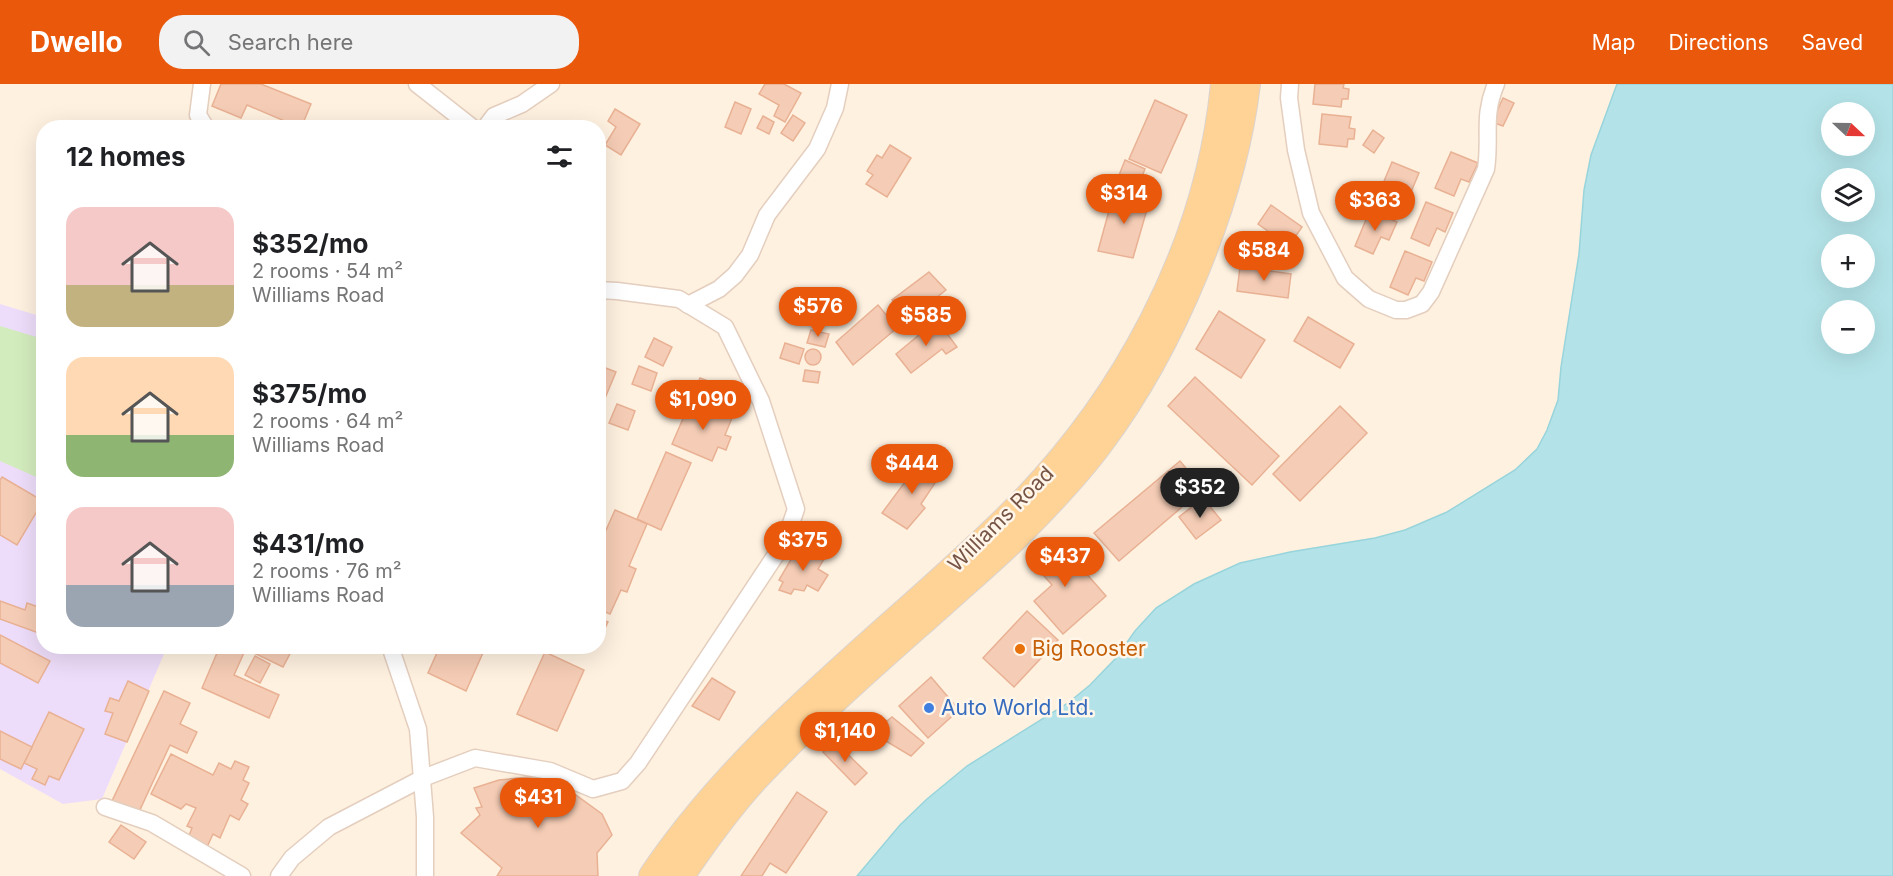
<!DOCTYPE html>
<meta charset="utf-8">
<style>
:root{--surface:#fff;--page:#f2f2f2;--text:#202124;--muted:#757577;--accent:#ea580c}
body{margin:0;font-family:Inter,sans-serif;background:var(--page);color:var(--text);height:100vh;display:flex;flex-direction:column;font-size:22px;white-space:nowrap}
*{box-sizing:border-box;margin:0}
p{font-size:20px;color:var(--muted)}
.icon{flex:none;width:33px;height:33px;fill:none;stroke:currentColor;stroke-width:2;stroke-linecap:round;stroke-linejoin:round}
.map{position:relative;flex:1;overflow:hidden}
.drawer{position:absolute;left:36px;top:36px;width:570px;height:534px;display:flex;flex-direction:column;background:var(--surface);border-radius:24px;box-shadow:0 6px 24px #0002}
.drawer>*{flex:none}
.needle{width:39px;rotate:112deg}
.tools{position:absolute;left:1821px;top:18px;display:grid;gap:12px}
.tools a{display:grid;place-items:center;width:54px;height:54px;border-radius:50%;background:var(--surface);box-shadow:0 6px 24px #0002;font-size:30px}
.price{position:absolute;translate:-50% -51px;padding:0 14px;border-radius:21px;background:var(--accent);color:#fff;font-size:20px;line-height:39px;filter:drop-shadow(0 2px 3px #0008)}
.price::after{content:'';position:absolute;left:50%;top:36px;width:18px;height:14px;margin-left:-9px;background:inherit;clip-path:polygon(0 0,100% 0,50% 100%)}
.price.on{background:#222;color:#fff}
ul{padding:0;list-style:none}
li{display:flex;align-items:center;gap:18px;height:150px;padding:0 30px}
li span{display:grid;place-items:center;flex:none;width:168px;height:120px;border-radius:18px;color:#555}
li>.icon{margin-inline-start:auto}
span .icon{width:72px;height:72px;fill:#fffc;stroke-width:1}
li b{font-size:26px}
h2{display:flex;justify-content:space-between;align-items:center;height:72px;padding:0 30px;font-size:26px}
header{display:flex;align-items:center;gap:36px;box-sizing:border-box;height:84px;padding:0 30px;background:var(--accent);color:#fff}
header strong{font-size:28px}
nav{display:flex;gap:33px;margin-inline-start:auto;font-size:21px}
.search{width:420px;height:54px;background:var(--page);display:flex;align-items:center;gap:15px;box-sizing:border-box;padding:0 21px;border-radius:24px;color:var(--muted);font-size:22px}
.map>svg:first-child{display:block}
</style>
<header>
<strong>Dwello</strong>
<div class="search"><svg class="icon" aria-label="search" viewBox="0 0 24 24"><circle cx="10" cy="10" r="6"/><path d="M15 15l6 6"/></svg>Search here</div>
<nav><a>Map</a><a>Directions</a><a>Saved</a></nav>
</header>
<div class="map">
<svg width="1893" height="792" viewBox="0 0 1893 792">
<rect width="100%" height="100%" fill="#fef1e0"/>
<polygon fill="#eeddfa" points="0,220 43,233 44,562 167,563 102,715 63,720 0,685"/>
<polygon fill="#d3ecbd" points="0,242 43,255 43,396 0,377"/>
<path fill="#b3e3e8" stroke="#98d4db" stroke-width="1.5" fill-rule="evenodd" d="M1617,0h276v792h-1036l43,-51 27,-26 40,-33 101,-63 22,-18 26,-27 19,-27 21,-23 38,-24 46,-21 50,-11 85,-14 30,-8 42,-18 68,-42 22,-21 10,-19 11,-30 3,-33 18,-113 5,-64 7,-35zM1832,28h32v34h-32zM1832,94h32v34h-32zM1832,160h32v34h-32zM1832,226h32v34h-32z"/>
<g fill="#f5ccb5" stroke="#e9b194" stroke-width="1.5">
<polygon points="221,0 261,0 311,20 301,44 247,21 241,34 212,22"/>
<polygon points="765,0 784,0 801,9 785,38 774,32 779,21 759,10"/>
<polygon points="1315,0 1344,0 1343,4 1349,5 1348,15 1342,15 1341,23 1313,20"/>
<polygon points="1503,14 1514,19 1503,42 1492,38"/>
<polygon points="1155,16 1187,31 1161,89 1129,75"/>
<polygon points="735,18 751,25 741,50 725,43"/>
<polygon points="615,25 640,40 621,71 605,61 616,43 608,37"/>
<polygon points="1322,30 1351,33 1349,44 1355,45 1354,55 1348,55 1347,63 1319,60"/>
<polygon points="793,31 805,39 793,57 781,49"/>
<polygon points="763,32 774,38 769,50 757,44"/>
<polygon points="1373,46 1384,54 1374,69 1363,61"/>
<polygon points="890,61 911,74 887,113 866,100 873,91 867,87 877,71 882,74"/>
<polygon points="1451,68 1478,79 1469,98 1461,95 1454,112 1435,104"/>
<polygon points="1125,76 1145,85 1136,107 1116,99"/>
<polygon points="1392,78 1419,89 1411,108 1403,104 1395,122 1377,114"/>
<polygon points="1114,108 1150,115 1133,174 1098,167"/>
<polygon points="1426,118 1453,129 1445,148 1437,144 1429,162 1411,154"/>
<polygon points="1271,121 1302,143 1289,162 1258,140"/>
<polygon points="1370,126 1397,138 1389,156 1381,153 1373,170 1355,162"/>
<polygon points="1405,167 1432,178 1424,197 1416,194 1408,211 1390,203"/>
<polygon points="1240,183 1291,190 1288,214 1237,207"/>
<polygon points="929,188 946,206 908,236 892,216"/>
<polygon points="878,221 897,244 853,281 836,258"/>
<polygon points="1219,227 1265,256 1241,294 1196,265"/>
<polygon points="1308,233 1354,260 1340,284 1294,257"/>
<polygon points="937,236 957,263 946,270 942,265 911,289 896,270"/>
<polygon points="811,246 829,250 825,263 807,259"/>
<polygon points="654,254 672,263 663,282 645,273"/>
<polygon points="785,259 804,265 799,280 780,274"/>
<circle cx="813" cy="273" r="8"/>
<polygon points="598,281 616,288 598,331"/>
<polygon points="639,282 657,289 651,307 632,300"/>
<polygon points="805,286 820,288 818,299 803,297"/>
<polygon points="1195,293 1279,372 1252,401 1168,322"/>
<polygon points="700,294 724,303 714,326 691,316"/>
<polygon points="691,316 732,334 725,351 731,353 726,366 718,363 712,377 672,360"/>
<polygon points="617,320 635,327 628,346 609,339"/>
<polygon points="1340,322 1367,349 1300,417 1273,390"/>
<polygon points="666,368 691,379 661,446 637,435"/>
<polygon points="922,375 941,390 921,420 925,424 907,445 882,429"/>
<polygon points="1180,377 1203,405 1119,477 1094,449"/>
<polygon points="2,393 43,417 17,461 0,451 0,396"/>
<polygon points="1203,414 1221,436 1196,455 1179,433"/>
<polygon points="615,426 647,440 629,482 636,485 627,508 621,506 610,530 598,525 598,464"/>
<polygon points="1056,455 1106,512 1063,550 1034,517 1052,501 1031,477"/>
<polygon points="800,460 824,475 818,485 828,491 818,507 807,501 804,507 794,505 791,510 779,506 783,498 779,496"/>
<polygon points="0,517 25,526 27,519 44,525 44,551 0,535"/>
<polygon points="1027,527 1058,556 1014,603 983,574"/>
<polygon points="598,534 608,538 598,559"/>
<polygon points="0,551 50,577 38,599 0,579"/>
<polygon points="220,562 247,562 234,591 279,611 269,634 202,604"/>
<polygon points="260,562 286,562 292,566 283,583 256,570"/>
<polygon points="440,562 486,562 466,607 428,589"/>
<polygon points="545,568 584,586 557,647 517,630"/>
<polygon points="255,572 270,580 260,599 245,591"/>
<polygon points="931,593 959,626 928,654 899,622"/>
<polygon points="712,594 735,608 719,636 692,622"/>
<polygon points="128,597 149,607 127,658 105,650 113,629 105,627 110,614 119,617"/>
<polygon points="164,607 190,619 180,640 197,648 187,669 170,661 138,730 112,717"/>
<polygon points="49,628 84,645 59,696 49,692 45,701 32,695 37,685 24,679"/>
<polygon points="877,630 887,637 892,633 924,659 911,672 869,647"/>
<polygon points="0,647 32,663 21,685 0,675"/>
<polygon points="834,657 867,689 855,701 823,668"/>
<polygon points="171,670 213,691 219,679 231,685 235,677 249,683 243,696 249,699 241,716 248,720 239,736 230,731 220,754 213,750 207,763 188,754 192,744 187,742 196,724 186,720 181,725 151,710"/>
<polygon points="539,692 573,709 602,730 612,751 597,769 598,792 497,792 502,784 461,749 480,731 476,724 482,723 474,704 499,696"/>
<polygon points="797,708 827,728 786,789 770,779 762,792 741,792"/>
<polygon points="121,741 146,758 134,775 109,758"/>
</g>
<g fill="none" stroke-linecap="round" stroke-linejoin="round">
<defs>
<g id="minor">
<polyline points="202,0 198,31 206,44"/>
<polyline points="417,0 473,44"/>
<path d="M1290,0l-1,14 7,52 15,63 34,65 24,21 27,11h10l16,-6 9,-12 55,-123c5,-33 -4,-52 10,-85"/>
<polyline points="485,44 494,32 522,20 551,0"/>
<polyline points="688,221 719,205 735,191 750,171 767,131 817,65 835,24 840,0"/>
<polyline points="390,562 418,645 425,733 425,792"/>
<polyline points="105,723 152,739 242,792"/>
<polyline points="279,792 292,774 329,743 423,694 475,674 550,687 593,705 622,697 638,679 785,457 796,425 761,317 725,243 679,215 617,207 598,206"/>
</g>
<g id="primary">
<path d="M652,792c94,-140 234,-240 353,-356 118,-115 203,-271 219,-436"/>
<path d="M681,792c23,-34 48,-69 76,-99 61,-65 128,-122 194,-181 22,-20 46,-40 67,-61 29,-29 58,-59 83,-93 71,-95 132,-240 146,-358"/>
</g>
</defs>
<use href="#minor" stroke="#e4cebe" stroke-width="19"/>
<use href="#primary" stroke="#dbd3cf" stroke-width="28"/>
<use href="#minor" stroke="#fff" stroke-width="16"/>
<use href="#primary" stroke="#ffd396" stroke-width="26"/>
</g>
<circle fill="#e8710a" stroke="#fff5e8" stroke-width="2" cx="1020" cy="565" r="6"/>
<circle fill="#3f7fe0" stroke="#fff5e8" stroke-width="2" cx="929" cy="624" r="6"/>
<g text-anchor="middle" stroke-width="5" stroke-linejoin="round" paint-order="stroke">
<g font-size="21" fill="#765445" stroke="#fff5e8">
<text transform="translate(1001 435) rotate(-45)" y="7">Williams Road</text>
</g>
<g font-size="21" fill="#c56008" stroke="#fff5e8" text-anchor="start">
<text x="1032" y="572">Big Rooster</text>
</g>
<g font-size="21" fill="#366cbe" stroke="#fff5e8" text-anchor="start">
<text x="941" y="631">Auto World Ltd.</text>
</g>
</g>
</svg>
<div class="tools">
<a><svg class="needle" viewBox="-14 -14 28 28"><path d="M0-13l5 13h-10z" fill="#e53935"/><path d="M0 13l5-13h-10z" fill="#757577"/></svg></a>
<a><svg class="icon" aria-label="layers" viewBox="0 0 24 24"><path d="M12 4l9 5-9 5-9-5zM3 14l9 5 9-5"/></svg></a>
<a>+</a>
<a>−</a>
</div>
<b class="price" style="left:1124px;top:141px">$314</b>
<b class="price" style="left:1375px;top:148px">$363</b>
<b class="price" style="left:1264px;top:198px">$584</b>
<b class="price" style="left:818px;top:254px">$576</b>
<b class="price" style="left:926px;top:263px">$585</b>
<b class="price" style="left:703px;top:347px">$1,090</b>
<b class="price" style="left:912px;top:411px">$444</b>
<b class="price on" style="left:1200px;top:435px">$352</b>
<b class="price" style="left:803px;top:488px">$375</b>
<b class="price" style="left:1065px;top:504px">$437</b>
<b class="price" style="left:845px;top:679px">$1,140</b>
<b class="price" style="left:538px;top:745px">$431</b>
<section class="drawer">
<h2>12 homes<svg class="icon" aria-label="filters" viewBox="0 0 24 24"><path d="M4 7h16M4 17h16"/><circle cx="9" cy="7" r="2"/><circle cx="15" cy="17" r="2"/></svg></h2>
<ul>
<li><span style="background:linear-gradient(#f6c9c9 65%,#c2b280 0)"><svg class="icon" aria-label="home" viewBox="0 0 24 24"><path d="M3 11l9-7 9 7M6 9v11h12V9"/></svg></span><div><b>$352/mo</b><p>2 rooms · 54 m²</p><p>Williams Road</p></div></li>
<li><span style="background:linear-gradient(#ffd9b3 65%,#8fb573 0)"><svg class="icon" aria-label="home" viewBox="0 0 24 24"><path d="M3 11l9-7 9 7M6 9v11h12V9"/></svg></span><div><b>$375/mo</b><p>2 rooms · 64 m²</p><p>Williams Road</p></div></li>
<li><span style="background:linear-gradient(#f6c9c9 65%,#9aa5b1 0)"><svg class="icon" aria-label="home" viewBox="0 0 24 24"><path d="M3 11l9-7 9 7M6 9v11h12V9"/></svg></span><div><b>$431/mo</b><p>2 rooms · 76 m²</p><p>Williams Road</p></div></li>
</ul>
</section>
</div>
